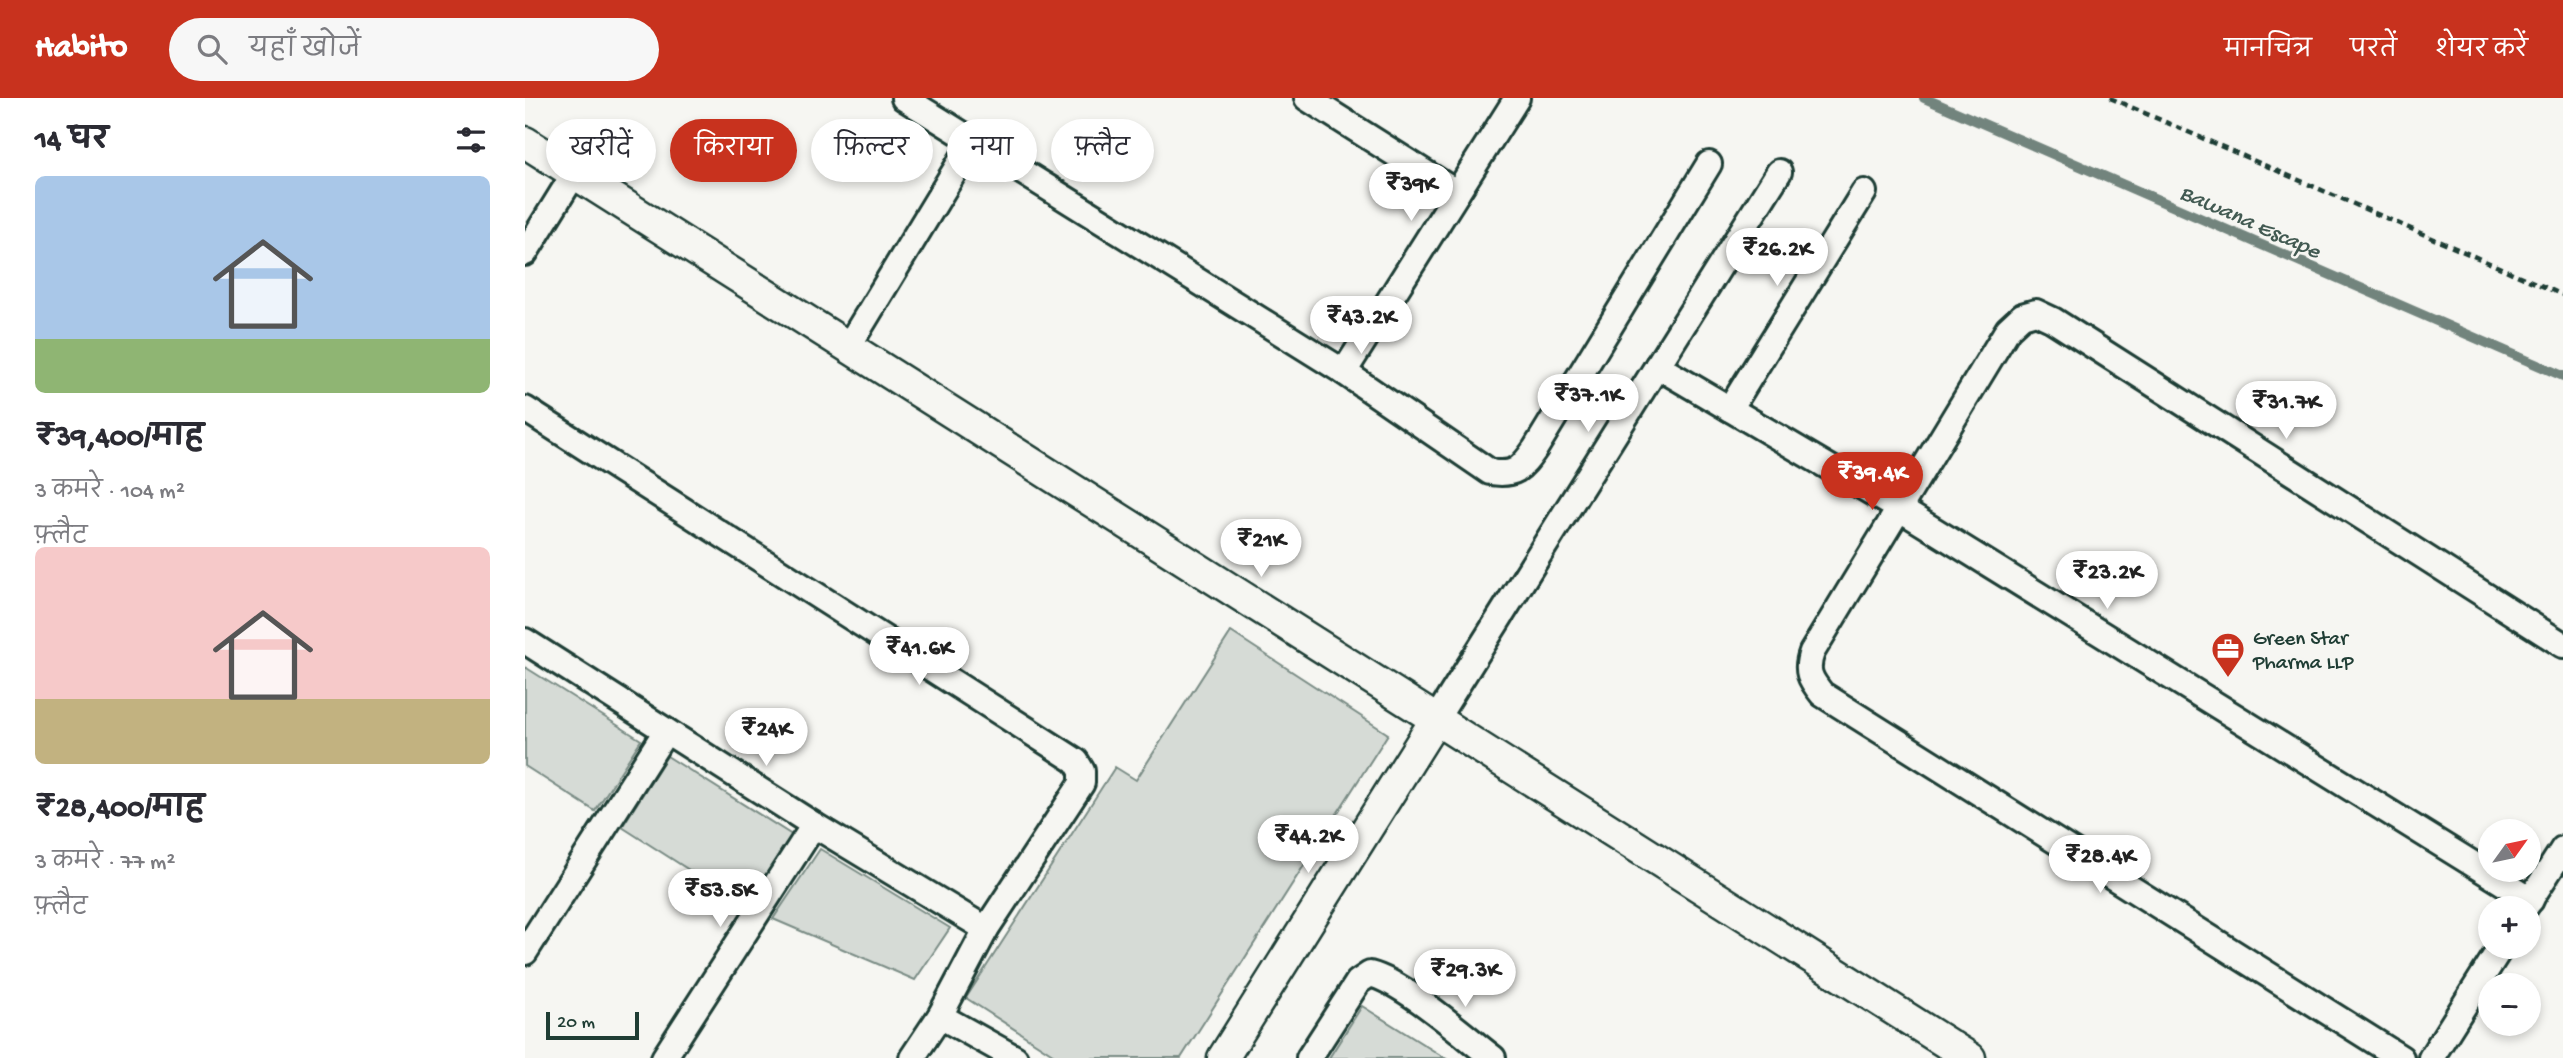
<!DOCTYPE html>
<html lang="hi">
<meta charset="utf-8">
<style>
:root{--surface:#fff;--page:#f7f7f7;--text:#2b2b33;--muted:#7c7c81;--accent:#c8321e}
body{margin:0;font-family:"Gochi Hand","Playpen Sans Deva",sans-serif;background:var(--page);color:var(--text);height:100vh;display:flex;flex-direction:column;font-size:26px;white-space:nowrap}
*{box-sizing:border-box;margin:0}
p{font-size:23px;color:var(--muted)}
.icon{flex:none;width:38px;height:38px;fill:none;stroke:currentColor;stroke-width:2;stroke-linecap:round;stroke-linejoin:round}
.map{position:relative;flex:1;overflow:hidden}
.panel{display:flex;flex-direction:column;background:var(--surface);width:525px}
.panel>*{flex:none}
.hud{position:absolute;left:21px;top:21px;width:665px;height:63px;display:flex;gap:14px}
.needle{width:46px;rotate:57deg}
.buttons{position:absolute;left:1953px;top:721px;display:grid;gap:14px}
.buttons a{display:grid;place-items:center;width:63px;height:63px;border-radius:50%;background:var(--surface);box-shadow:0 4px 10px #0003;font-size:35px}
.scale{position:absolute;left:21px;bottom:18px;width:93px;box-sizing:border-box;padding-left:7px;border:4px solid #1f3d34;border-top:0;font-size:19px;line-height:24px;white-space:nowrap;color:#1f3d34;-webkit-text-stroke:5px #f6f6f2;paint-order:stroke}
.price{position:absolute;translate:-50% -60px;padding:0 16px;border-radius:24px;background:#fff;color:#222;font-size:23px;line-height:46px;filter:drop-shadow(0 2px 4px #0008)}
.price::after{content:'';position:absolute;left:50%;top:42px;width:21px;height:16px;margin-left:-10px;background:inherit;clip-path:polygon(0 0,100% 0,50% 100%)}
.price.selected{background:var(--accent);color:#fff}
ul{padding:0;list-style:none}
li{display:grid;align-content:center;gap:14px;height:371px;padding:0 35px}
li span{display:grid;place-items:center;height:217px;border-radius:10px;color:#555}
li>.icon{margin-inline-start:auto}
span .icon{width:126px;height:126px;fill:#fffc;stroke-width:1}
li b{font-size:30px}
h2{display:flex;justify-content:space-between;align-items:center;height:84px;padding:0 35px;font-size:30px}
.chip{padding:0 24px;border-radius:32px;background:var(--surface);box-shadow:0 4px 10px #0003;font-size:24px;line-height:63px}
.chip.selected{background:var(--accent);color:#fff}
header{display:flex;align-items:center;gap:42px;box-sizing:border-box;height:98px;padding:0 35px;background:var(--accent);color:#fff}
header strong{font-size:33px}
nav{display:flex;gap:38px;margin-inline-start:auto;font-size:24px}
.search{width:490px;height:63px;background:var(--page);display:flex;align-items:center;gap:18px;box-sizing:border-box;padding:0 24px;border-radius:38px;color:var(--muted);font-size:26px}
main{display:flex;flex:1;min-height:0}
.map>svg:first-child{display:block}
</style>
<header>
<strong>Habito</strong>
<div class="search"><svg class="icon" aria-label="search" viewBox="0 0 24 24"><circle cx="10" cy="10" r="6"/><path d="M15 15l6 6"/></svg>यहाँ खोजें</div>
<nav><a>मानचित्र</a><a>परतें</a><a>शेयर करें</a></nav>
</header>
<main>
<section class="panel">
<h2>14 घर<svg class="icon" aria-label="filters" viewBox="0 0 24 24"><path d="M4 7h16M4 17h16"/><circle cx="9" cy="7" r="2"/><circle cx="15" cy="17" r="2"/></svg></h2>
<ul>
<li><span style="background:linear-gradient(#a9c7e8 75%,#8fb573 0)"><svg class="icon" aria-label="home" viewBox="0 0 24 24"><path d="M3 11l9-7 9 7M6 9v11h12V9"/></svg></span><div><b>₹39,400/माह</b><p>3 कमरे · 104 m²</p><p>फ़्लैट</p></div></li>
<li><span style="background:linear-gradient(#f6c9c9 70%,#c2b280 0)"><svg class="icon" aria-label="home" viewBox="0 0 24 24"><path d="M3 11l9-7 9 7M6 9v11h12V9"/></svg></span><div><b>₹28,400/माह</b><p>3 कमरे · 77 m²</p><p>फ़्लैट</p></div></li>
</ul>
</section>
<div class="map">
<svg width="2038" height="960" viewBox="0 0 2038 960">
<rect width="100%" height="100%" fill="#f6f6f2"/>
<filter id="ink" filterUnits="userSpaceOnUse"><feTurbulence type="fractalNoise" baseFrequency=".0143" numOctaves="2"/><feDisplacementMap in="SourceGraphic" scale="14" xChannelSelector="R" yChannelSelector="G"/><feConvolveMatrix kernelMatrix="1 2 1 2 8 2 1 2 1" color-interpolation-filters="sRGB"/></filter>
<g filter="url(#ink)">
<g fill="#d6dbd6" stroke="#7a8c85" stroke-width="2">
<polygon points="706,534 863,636 656,960 534,960 441,900 590,669 611,682"/>
<polygon points="0,569 116,642 70,713 0,668"/>
<polygon points="142,658 270,739 225,811 97,729"/>
<polygon points="295,751 425,830 390,882 248,821"/>
<polygon points="837,908 920,960 804,960"/>
</g>
<g fill="none" stroke-linecap="round" stroke-linejoin="round">
<polyline stroke="#72847d" stroke-width="10" points="1399,0 2038,278"/>
<defs>
<g id="minor">
<path d="M379,0l440,274 146,100c25,4 31,-3 45,-23l174,-285"/>
<polyline points="782,0 932,95"/>
<polyline points="0,155 49,76"/>
<polyline points="323,249 448,43"/>
<polyline points="1132,268 1375,411 2006,802"/>
<polyline points="819,274 992,0"/>
<polyline points="0,311 551,663 557,673 557,685 461,831 415,918 387,960"/>
<polyline points="1205,311 1339,94"/>
<polyline points="0,543 289,727 461,831"/>
<polyline points="911,621 1254,74"/>
<polyline points="2000,810 2038,751"/>
<polyline points="0,854 141,633"/>
<polyline points="415,918 490,960"/>
<polyline points="139,960 289,727"/>
<path d="M784,960l49,-76 12,-8c35,9 93,61 123,84"/>
<path d="M1876,960l-579,-364c-12,-15 -17,-23 -10,-42l196,-323 14,-13 14,-4 17,8 510,325"/>
<polyline points="1906,960 1976,849"/>
</g>
<g id="tertiary">
<polyline points="0,44 1445,960"/>
<polyline points="698,960 911,621"/>
</g>
</defs>
<use href="#minor" stroke="#1f3d34" stroke-width="30"/>
<use href="#tertiary" stroke="#1f3d34" stroke-width="35"/>
<polyline stroke="#1f3d34" stroke-width="4.5" stroke-dasharray="7 5" stroke-linecap="butt" points="1585,0 2038,197"/>
<use href="#minor" stroke="#f6f6f2" stroke-width="24"/>
<use href="#tertiary" stroke="#f6f6f2" stroke-width="30"/>
</g>
</g>
<defs>
<symbol id="office-pin" viewBox="-11 -11 22 30"><path d="M0 17L-7.5 6A9.5 9.5 0 1 1 7.5 6Z" fill="#c8321e" stroke="#f6f6f2"/><path d="M-6-3h4V-5.5h4V-3h4V5H-6ZM-1-4.5V-3h2v-1.5ZM-6 0V1H6V0Z" fill="#fff"/></symbol>
</defs>
<g fill-rule="evenodd">
<use href="#office-pin" x="1684" y="532" width="38" height="52"/>
</g>
<g text-anchor="middle" stroke-width="5" stroke-linejoin="round" paint-order="stroke">
<g font-size="21" fill="#1f3d34" stroke="#f6f6f2" text-anchor="start">
<text x="1728" y="546">Green Star<tspan x="1728" dy="24">Pharma LLP</tspan></text>
</g>
<g font-size="23" font-style="italic" fill="#425a52" stroke="#f6f6f2">
<text transform="translate(1726 122) rotate(24)" y="8">Bawana Escape</text>
</g>
</g>
</svg>
<div class="buttons">
<a><svg class="needle" viewBox="-14 -14 28 28"><path d="M0-13l5 13h-10z" fill="#e53935"/><path d="M0 13l5-13h-10z" fill="#7c7c81"/></svg></a>
<a>+</a>
<a>−</a>
</div>
<div class="scale">20 m</div>
<b class="price" style="left:886px;top:125px">₹39K</b>
<b class="price" style="left:1252px;top:190px">₹26.2K</b>
<b class="price" style="left:836px;top:258px">₹43.2K</b>
<b class="price" style="left:1063px;top:336px">₹37.1K</b>
<b class="price" style="left:1761px;top:343px">₹31.7K</b>
<b class="price selected" style="left:1347px;top:414px">₹39.4K</b>
<b class="price" style="left:736px;top:481px">₹21K</b>
<b class="price" style="left:1582px;top:513px">₹23.2K</b>
<b class="price" style="left:394px;top:589px">₹41.6K</b>
<b class="price" style="left:241px;top:670px">₹24K</b>
<b class="price" style="left:783px;top:777px">₹44.2K</b>
<b class="price" style="left:1575px;top:797px">₹28.4K</b>
<b class="price" style="left:195px;top:831px">₹53.5K</b>
<b class="price" style="left:940px;top:911px">₹29.3K</b>
<div class="hud">
<a class="chip">खरीदें</a>
<a class="chip selected">किराया</a>
<a class="chip">फ़िल्टर</a>
<a class="chip">नया</a>
<a class="chip">फ़्लैट</a>
</div>
</div>
</main>
